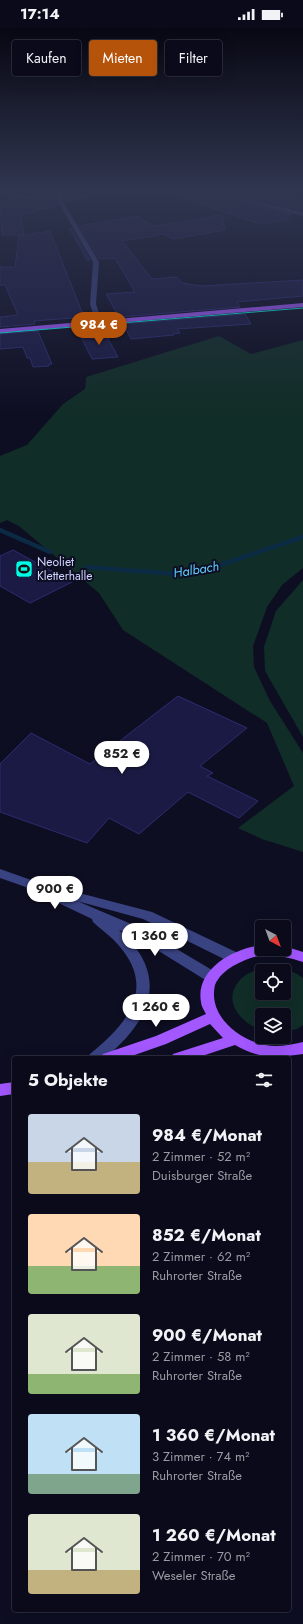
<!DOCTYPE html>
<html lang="de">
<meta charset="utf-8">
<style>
:root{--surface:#0a0a1a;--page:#131323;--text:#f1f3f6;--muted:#999aa2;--line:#2a2b39;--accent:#b45309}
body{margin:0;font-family:Jost,sans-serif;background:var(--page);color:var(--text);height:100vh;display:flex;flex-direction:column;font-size:15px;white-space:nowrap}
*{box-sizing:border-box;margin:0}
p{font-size:13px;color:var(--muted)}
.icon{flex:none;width:22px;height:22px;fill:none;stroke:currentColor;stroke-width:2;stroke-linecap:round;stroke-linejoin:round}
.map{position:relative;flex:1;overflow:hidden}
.sheet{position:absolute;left:12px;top:1028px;width:279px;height:556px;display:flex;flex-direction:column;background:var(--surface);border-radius:4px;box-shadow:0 4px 16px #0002,0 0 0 1px var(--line)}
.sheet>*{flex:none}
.hud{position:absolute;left:12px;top:12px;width:279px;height:36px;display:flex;gap:8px}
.needle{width:26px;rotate:139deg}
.controls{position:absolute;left:255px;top:892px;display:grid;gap:8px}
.controls a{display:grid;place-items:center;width:36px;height:36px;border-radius:4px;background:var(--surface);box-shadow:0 4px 16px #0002,0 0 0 1px var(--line);font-size:20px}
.price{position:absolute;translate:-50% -34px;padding:0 9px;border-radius:14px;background:#fff;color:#222;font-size:13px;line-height:26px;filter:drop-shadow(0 1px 2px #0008)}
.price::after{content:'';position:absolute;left:50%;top:24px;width:12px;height:9px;margin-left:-6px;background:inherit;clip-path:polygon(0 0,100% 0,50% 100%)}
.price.on{background:var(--accent);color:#fff}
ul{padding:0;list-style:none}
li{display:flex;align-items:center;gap:12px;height:100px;padding:0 16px}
li span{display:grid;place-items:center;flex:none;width:112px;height:80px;border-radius:4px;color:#555}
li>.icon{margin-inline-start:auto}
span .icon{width:48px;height:48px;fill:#fffc;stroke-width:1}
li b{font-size:17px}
h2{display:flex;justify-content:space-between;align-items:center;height:48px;padding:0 16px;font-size:17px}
.pill{padding:0 14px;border-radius:4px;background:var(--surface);box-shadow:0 4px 16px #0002,0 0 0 1px var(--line);font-size:14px;line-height:36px}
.pill.on{background:var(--accent);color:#fff}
.status{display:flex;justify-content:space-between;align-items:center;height:28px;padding:0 20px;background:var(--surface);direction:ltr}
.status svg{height:11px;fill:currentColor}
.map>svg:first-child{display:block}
</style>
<div class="status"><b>17:14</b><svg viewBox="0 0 49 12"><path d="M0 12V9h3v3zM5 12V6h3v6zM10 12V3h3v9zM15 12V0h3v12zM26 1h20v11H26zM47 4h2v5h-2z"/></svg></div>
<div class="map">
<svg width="303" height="1596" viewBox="0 0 303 1596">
<rect width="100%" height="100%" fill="#0e0e23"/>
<g fill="#112d27" fill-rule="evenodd">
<polygon points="219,308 251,326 303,312 303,540 282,557 267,579 253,618 254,639 270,673 303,725 303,824 262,811 238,800 294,758 267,695 123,602 99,565 19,498 7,492 0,495 0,428 27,417 63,376 85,361 86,349"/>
<polygon points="303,552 303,709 265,643 264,619 276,583"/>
<path d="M262,940c14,0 29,0 41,10v47l-6,4 -13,3v-17h-22v15c-21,-6 -41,-30 -22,-50 6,-7 14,-9 22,-12zM262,943h22v22h-22z"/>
</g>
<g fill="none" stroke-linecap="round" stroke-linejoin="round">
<g stroke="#0b2a44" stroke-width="4.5">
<polyline points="0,502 50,524"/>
<polyline points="86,539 177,546 211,540 303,509"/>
</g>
</g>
<g fill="#1b1a44" stroke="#2d2c70">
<polygon points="35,163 40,163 57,165 56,166 24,166"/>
<polygon points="169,163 204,163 205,164 291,186 284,189 290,191 260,196 169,166"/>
<polygon points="220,163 260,163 303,172 303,182"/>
<polygon points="65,165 87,168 87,169 66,175 64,170"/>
<polygon points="13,169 56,173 58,177 20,187 24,207 2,207 0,174"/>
<polygon points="222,187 225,202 172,211 164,206 122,213 152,251 177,249 182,255 201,258 303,252 303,268 237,274 240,279 119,289 106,266 135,264 115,230 99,231 79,198 136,188 155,198"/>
<polygon points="69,200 71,200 90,232 87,232"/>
<polygon points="50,203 84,289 34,293 35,296 0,299 0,289 18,287 5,257 0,257 0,239 15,239 19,208"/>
<polygon points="245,286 251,296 177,301 180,305 173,306 174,307 131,311 123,296"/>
<polygon points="38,303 52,336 49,336 49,338 33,339 30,330 27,330 23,319 0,321 0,306"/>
<polygon points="105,305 118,329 92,331 80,307"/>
<polygon points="13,522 72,554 30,575 0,558 0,528"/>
<polygon points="178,668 247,700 200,738 213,745 207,748 258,773 239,790 188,764 139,806 109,790 87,815 0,784 0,736 31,705 90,736"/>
</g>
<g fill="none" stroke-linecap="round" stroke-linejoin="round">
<g fill="#394382" fill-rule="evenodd">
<polygon points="0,163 29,168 57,168 60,163 64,163 62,170 65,177 99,234 96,276 102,295 101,296 96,295 90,276 93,234 57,172 22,170 0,165"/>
<polygon points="205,163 214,163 303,184 303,188"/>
<path d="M0,841l31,11 23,11 6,-3 92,24 86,41 2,4 -2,4 -5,1 -5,-1 -85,-42 -66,-18 66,28 74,44 2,4 -2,4 -5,1 -5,-1 -74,-46 -14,-5c51,45 33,89 -14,128h-17l2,-4c32,-26 65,-60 34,-102 -8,-12 -20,-20 -31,-30l-1,-3 -69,-33 -23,-8z"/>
</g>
<g fill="#a257ff" fill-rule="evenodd">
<polygon points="303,275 303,279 0,305 0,301"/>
<path d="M262,917v4h22v-3l19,6v10c-29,-9 -42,-11 -70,4 -7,4 -15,11 -18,19 -8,34 31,61 61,61 9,0 18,-2 27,-4v12c-27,4 -43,5 -68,-9l-39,13h-25l2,-4 50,-16 -13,-14 -44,20 -40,14h-25l2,-4 53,-18 50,-22c-2,-4 -5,-8 -5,-12 -6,-33 33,-54 61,-57z"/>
<polygon points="14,1054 14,1066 0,1068 0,1056"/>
</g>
<polyline stroke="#00fbe6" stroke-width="1" points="0,305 303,280"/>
</g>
<linearGradient id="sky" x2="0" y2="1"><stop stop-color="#080813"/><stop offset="0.42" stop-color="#303650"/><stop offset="1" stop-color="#303650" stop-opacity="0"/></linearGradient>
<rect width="303" height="386" fill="url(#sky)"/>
<defs>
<symbol id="stadium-square" viewBox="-11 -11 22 22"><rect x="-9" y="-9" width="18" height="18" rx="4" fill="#00fbe6" stroke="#0e0e23"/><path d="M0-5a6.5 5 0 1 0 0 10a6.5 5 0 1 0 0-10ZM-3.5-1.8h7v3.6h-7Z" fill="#111"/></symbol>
</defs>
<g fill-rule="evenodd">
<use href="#stadium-square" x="14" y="531" width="20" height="20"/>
</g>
<g text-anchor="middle" stroke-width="4" stroke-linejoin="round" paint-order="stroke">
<g font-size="12" fill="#d0d3ff" stroke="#0e0e23" text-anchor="start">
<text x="37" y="538">Neoliet<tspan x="37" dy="14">Kletterhalle</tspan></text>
</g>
<g font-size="13" font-style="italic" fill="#5ed1ff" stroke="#0e0e23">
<text transform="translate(196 541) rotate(-9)" y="5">Halbach</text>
</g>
</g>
</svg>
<div class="controls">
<a><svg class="needle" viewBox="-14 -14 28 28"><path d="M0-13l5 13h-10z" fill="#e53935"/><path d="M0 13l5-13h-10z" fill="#999aa2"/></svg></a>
<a><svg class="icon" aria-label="locate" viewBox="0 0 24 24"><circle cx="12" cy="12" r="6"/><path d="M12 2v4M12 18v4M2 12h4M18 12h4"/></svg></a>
<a><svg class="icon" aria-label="layers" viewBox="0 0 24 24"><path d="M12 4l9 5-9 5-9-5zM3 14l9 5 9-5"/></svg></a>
</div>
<b class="price on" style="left:99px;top:318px">984 €</b>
<b class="price" style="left:122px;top:747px">852 €</b>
<b class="price" style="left:55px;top:882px">900 €</b>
<b class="price" style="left:155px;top:929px">1 360 €</b>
<b class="price" style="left:156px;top:1000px">1 260 €</b>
<div class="hud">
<a class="pill">Kaufen</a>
<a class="pill on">Mieten</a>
<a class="pill">Filter</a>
</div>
<section class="sheet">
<h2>5 Objekte<svg class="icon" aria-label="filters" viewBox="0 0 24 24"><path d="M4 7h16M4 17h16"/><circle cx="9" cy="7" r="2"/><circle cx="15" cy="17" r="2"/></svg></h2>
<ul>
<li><span style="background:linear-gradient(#c9d6e8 60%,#c2b280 0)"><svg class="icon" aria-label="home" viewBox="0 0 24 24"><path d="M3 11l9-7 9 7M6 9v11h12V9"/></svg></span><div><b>984 €/Monat</b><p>2 Zimmer · 52 m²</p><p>Duisburger Straße</p></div></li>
<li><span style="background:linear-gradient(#ffd9b3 65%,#8fb573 0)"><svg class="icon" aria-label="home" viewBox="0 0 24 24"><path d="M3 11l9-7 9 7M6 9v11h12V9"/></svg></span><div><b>852 €/Monat</b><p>2 Zimmer · 62 m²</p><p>Ruhrorter Straße</p></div></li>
<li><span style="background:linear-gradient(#dfe7d0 75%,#8fb573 0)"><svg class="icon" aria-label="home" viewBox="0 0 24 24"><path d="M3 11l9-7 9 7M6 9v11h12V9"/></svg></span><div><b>900 €/Monat</b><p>2 Zimmer · 58 m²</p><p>Ruhrorter Straße</p></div></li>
<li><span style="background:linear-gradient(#bfe0f5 75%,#7fa58c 0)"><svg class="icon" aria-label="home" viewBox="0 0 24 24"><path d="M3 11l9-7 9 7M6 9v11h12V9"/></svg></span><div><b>1 360 €/Monat</b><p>3 Zimmer · 74 m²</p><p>Ruhrorter Straße</p></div></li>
<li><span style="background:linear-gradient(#dfe7d0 70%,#c2b280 0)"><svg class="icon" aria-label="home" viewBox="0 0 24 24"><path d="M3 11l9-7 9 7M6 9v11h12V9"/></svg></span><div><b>1 260 €/Monat</b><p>2 Zimmer · 70 m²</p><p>Weseler Straße</p></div></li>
</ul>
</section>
</div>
